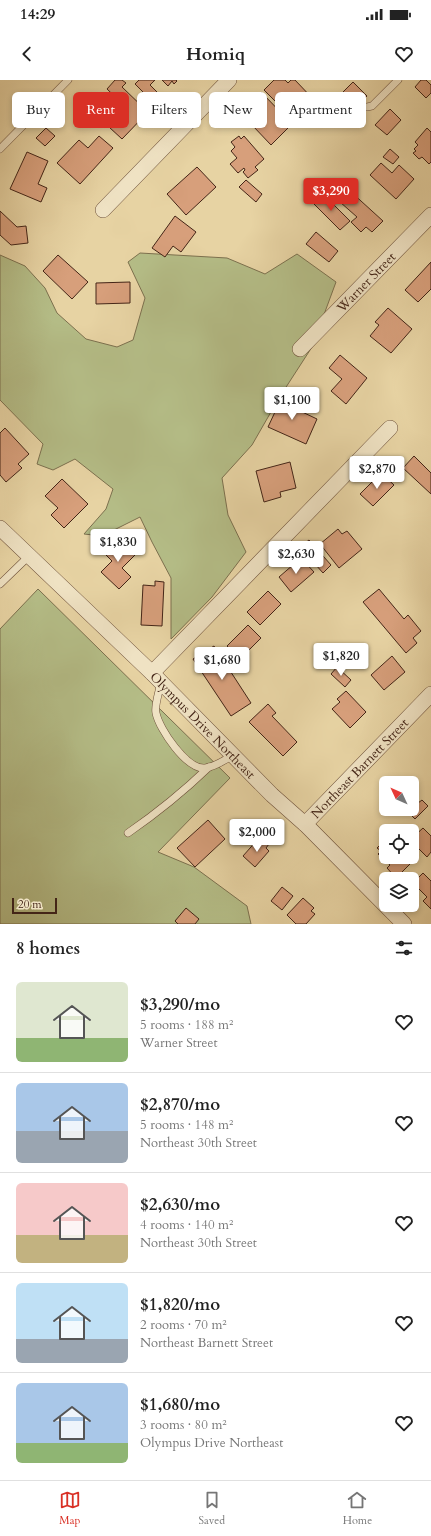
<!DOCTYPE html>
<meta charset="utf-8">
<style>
:root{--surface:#fff;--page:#f6f6f6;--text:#222;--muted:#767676;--line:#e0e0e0;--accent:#d93025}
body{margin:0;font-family:Cardo,serif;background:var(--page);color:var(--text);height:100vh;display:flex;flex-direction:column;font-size:15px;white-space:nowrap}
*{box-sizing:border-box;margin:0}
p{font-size:13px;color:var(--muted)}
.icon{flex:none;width:22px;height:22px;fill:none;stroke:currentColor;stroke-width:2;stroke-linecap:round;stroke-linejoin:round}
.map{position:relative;height:844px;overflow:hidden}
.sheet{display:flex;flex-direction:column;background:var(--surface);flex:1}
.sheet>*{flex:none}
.hud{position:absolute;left:12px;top:12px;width:407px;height:36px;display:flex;gap:8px}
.needle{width:26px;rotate:314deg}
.fabs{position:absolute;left:379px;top:696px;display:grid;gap:8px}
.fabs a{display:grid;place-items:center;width:40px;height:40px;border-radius:6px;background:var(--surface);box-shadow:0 2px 6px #0003;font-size:20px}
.scale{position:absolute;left:12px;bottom:10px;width:45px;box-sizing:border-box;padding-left:4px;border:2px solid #442517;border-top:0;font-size:11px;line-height:14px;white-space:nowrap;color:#442517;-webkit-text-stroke:3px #efe2c3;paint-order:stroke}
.price{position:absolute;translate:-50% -34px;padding:0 9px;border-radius:4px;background:#fff;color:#222;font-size:13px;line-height:26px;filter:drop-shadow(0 1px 2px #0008)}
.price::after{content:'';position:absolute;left:50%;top:24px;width:12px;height:9px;margin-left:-6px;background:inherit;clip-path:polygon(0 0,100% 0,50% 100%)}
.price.on{background:var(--accent);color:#fff}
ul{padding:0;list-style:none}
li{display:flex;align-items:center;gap:12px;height:100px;padding:0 16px}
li+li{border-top:1px solid var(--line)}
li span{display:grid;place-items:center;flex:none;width:112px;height:80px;border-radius:6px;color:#555}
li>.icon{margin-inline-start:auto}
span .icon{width:48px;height:48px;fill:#fffc;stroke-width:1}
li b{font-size:17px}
h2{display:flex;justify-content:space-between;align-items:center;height:48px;padding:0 16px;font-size:17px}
.pill{padding:0 14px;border-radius:6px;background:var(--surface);box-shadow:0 2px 6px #0003;font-size:14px;line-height:36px}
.pill.on{background:var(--accent);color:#fff}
.status{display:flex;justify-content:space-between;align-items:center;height:28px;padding:0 20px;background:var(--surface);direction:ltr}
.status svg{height:11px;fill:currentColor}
header{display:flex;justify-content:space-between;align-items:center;height:52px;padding:0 16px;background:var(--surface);font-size:18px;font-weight:800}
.menu{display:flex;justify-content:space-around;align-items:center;height:56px;border-top:1px solid var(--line);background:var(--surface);font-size:11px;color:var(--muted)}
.menu a{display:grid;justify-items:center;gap:2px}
.menu .on{color:var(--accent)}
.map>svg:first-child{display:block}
</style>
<div class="status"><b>14:29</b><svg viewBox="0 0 49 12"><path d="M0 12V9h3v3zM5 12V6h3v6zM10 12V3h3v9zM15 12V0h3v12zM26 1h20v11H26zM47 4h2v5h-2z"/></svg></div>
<header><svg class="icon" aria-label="back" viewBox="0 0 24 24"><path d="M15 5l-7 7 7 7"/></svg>Homiq<svg class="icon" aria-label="heart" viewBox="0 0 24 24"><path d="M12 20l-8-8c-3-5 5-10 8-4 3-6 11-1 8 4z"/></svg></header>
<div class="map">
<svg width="431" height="844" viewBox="0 0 431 844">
<rect width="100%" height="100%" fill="#e7d3a3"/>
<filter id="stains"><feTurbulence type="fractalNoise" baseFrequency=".005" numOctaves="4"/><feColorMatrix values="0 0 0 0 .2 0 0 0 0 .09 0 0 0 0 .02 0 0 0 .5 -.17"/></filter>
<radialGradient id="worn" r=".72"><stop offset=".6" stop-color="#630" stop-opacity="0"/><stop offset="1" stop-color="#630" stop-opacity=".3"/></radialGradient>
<g fill="#b4bc86" stroke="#7c704e">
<polygon points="140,173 227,178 265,194 297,174 336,202 312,267 279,318 252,365 222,398 228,435 246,472 212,517 171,559 171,498 152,462 140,437 102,456 84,454 106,429 113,409 75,379 53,390 37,384 43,364 0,320 0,175 25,186 45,208 57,233 86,259 117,267 133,260 145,218 128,182"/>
<polygon points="38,509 230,698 158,772 194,787 247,826 251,844 0,844 0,549"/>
</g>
<g fill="#d79f7b" stroke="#442517">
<polygon points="115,0 122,0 126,3 122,7 148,32 122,59 109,47 127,28 107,9"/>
<polygon points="139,0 155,0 150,5 162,17 155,24 135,4"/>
<polygon points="162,0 176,0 177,1 174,4 172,1 168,6"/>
<polygon points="274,0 285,0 288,3 291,0 295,0 314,20 294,40 264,10"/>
<polygon points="421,0 426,0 431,5 431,13 426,18 415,7"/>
<polygon points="353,2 367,16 342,41 328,27"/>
<polygon points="261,12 292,44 271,65 252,45 260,37 248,25"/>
<polygon points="390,29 401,40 387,55 375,45"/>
<polygon points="46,48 55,56 45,66 36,58"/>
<polygon points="427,48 431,52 431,82 429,84 422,77 419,79 413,73 416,71 414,69 418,65 415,62"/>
<polygon points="99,56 113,68 80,104 57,83 79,60 88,68"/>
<polygon points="239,56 241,59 244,56 264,79 255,87 258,90 248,98 243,92 245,90 244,88 238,93 230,84 237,78 231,71 235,67 231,62"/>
<polygon points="390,69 399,77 393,84 383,77"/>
<polygon points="27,72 48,81 38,104 47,108 41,122 10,109"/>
<polygon points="381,83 392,93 399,85 414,99 396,119 370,95"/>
<polygon points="197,87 216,107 186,135 167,114"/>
<polygon points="246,100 262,114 256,122 239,107"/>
<polygon points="350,111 383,141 372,152 366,147 361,152 351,142 357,137 340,122"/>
<polygon points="322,113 350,141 340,150 312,122"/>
<polygon points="0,131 17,147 26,146 28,163 11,165 0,155"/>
<polygon points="175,136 196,152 181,172 173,166 165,177 152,168"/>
<polygon points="316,152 338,171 329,182 306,164"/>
<polygon points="58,175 88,202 72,219 43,191"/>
<polygon points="431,182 431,209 418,222 405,210"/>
<polygon points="130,202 130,223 96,224 96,203"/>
<polygon points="388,228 412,249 391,273 370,256 379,245 375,242"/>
<polygon points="340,275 367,298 346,324 331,311 342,299 329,288"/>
<polygon points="282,317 300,325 298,330 317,339 306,364 268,347"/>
<polygon points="5,348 29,374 18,384 22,388 6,402 0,395 0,353"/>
<polygon points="414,376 431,393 431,414 403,388"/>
<polygon points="290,382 296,408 280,412 281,417 264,422 256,391"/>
<polygon points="381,393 394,405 373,426 360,414"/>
<polygon points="62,399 88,424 64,448 51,435 58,428 45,416"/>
<polygon points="338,449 342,454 347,451 362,469 339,488 320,464"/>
<polygon points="117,458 135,475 122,488 131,497 119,509 101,492 112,481 103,472"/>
<polygon points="309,460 331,485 323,493 300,467"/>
<polygon points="301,478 314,492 291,512 279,497"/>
<polygon points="155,501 164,502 162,546 141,545 143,505 155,506"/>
<polygon points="379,509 404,539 408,535 421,551 413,558 417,563 406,573 363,522"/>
<polygon points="268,511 281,524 260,545 247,532"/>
<polygon points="248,545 261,558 240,579 227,566"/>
<polygon points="214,566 251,623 231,636 193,579"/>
<polygon points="392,576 405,592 384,610 371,595"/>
<polygon points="337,587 351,600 345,607 331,594"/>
<polygon points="346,611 366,632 350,648 332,629 340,622 337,619"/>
<polygon points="268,624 276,633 272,636 297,662 283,676 249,642"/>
<polygon points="414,718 418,723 422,720 428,726 415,739 410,734 408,736 401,729 412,729 412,720"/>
<polygon points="208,740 225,759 195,787 177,768"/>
<polygon points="423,748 431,756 431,772 427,777 412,762 412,758"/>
<polygon points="258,759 263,763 265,761 269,764 266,768 269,771 255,787 243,776"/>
<polygon points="386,759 386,777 410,777 407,780 411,783 396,798 387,788 390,785 378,774 381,771 377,768"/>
<polygon points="423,793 431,801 431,829 423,821 427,817 413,803"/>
<polygon points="282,807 293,816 282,830 271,821"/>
<polygon points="303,818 314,828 311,831 315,834 306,844 296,844 287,835"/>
<polygon points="186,828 199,839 195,844 178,844 175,841"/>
</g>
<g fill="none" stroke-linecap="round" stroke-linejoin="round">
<defs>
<g id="service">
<polyline points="367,27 372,26 398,0"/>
<polyline points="0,69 68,0"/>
<polyline points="0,504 29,476"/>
<path d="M161,602c-1,7 -7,24 -5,31 3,16 31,57 49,55 10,-1 20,-8 28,-13"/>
<path d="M128,753c29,-20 56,-42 81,-66"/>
</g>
<g id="minor">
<polyline points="103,130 229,0"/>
<path id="s1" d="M300,269l131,-134"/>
<path id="s2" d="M0,448l152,145 120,122 35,31 97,98"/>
<polyline points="152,593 390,348"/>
<path id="s3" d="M305,744l126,-130"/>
</g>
</defs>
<use href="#service" stroke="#6d503a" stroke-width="8"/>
<use href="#minor" stroke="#6d503a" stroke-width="16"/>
<use href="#service" stroke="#efe2c3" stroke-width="7"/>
<use href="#minor" stroke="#efe2c3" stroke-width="15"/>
</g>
<g text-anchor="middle" stroke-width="3.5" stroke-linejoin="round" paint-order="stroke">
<g font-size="13" fill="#442517" stroke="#efe2c3">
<text dy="5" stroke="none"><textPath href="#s1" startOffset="94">Warner Street</textPath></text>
<text dy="5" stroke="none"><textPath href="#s2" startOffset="283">Olympus Drive Northeast</textPath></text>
<text dy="5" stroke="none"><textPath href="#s3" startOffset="78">Northeast Barnett Street</textPath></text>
</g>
</g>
<rect width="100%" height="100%" filter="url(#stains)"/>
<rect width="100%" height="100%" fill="url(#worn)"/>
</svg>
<div class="fabs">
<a><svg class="needle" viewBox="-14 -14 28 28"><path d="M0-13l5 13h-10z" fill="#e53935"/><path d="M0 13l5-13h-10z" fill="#767676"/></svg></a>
<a><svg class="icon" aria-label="locate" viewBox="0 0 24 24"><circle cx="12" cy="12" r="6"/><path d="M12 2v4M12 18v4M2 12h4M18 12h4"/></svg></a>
<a><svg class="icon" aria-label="layers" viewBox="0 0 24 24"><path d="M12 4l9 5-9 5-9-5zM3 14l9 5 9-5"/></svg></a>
</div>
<div class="scale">20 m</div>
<b class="price on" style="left:331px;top:132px">$3,290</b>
<b class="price" style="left:292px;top:341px">$1,100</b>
<b class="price" style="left:377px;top:410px">$2,870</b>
<b class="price" style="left:118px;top:483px">$1,830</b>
<b class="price" style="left:296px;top:495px">$2,630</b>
<b class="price" style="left:341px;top:597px">$1,820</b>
<b class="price" style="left:222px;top:601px">$1,680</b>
<b class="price" style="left:257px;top:773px">$2,000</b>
<div class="hud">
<a class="pill">Buy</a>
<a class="pill on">Rent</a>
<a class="pill">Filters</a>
<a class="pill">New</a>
<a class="pill">Apartment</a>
</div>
</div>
<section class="sheet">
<h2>8 homes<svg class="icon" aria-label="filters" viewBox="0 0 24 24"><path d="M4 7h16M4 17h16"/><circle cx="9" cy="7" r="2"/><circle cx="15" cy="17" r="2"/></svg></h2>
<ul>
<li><span style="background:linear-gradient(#dfe7d0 70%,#8fb573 0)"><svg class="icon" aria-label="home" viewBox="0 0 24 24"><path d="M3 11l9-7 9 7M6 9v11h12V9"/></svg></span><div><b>$3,290/mo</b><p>5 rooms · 188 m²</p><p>Warner Street</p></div><svg class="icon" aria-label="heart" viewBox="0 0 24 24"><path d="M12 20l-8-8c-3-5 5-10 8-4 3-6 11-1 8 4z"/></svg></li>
<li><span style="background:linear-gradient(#a9c7e8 60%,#9aa5b1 0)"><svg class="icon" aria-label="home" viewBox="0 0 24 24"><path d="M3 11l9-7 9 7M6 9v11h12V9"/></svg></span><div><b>$2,870/mo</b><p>5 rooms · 148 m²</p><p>Northeast 30th Street</p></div><svg class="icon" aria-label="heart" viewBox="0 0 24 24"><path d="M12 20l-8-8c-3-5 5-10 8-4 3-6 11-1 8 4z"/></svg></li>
<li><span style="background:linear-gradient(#f6c9c9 65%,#c2b280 0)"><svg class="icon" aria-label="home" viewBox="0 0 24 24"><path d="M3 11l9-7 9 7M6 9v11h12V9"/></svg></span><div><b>$2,630/mo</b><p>4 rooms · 140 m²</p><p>Northeast 30th Street</p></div><svg class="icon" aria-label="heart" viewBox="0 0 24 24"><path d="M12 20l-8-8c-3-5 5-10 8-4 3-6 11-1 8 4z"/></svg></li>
<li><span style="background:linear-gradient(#bfe0f5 70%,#9aa5b1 0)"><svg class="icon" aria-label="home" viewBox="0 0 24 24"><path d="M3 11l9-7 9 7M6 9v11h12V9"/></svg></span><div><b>$1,820/mo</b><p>2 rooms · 70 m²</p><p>Northeast Barnett Street</p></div><svg class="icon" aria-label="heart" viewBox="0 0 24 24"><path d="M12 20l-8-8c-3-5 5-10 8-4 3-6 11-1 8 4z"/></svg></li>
<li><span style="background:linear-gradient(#a9c7e8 75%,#8fb573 0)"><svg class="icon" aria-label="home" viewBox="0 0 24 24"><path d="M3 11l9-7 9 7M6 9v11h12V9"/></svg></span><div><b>$1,680/mo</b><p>3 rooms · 80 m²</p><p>Olympus Drive Northeast</p></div><svg class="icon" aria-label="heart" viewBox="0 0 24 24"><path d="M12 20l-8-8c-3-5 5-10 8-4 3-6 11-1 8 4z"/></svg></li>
</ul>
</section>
<nav class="menu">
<a class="on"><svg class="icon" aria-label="map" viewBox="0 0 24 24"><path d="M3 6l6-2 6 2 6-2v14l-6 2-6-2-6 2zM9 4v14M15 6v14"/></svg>Map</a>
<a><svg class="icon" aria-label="saved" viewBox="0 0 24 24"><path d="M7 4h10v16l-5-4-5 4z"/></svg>Saved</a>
<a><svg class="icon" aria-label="home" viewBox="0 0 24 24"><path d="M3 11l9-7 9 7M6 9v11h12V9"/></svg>Home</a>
</nav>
